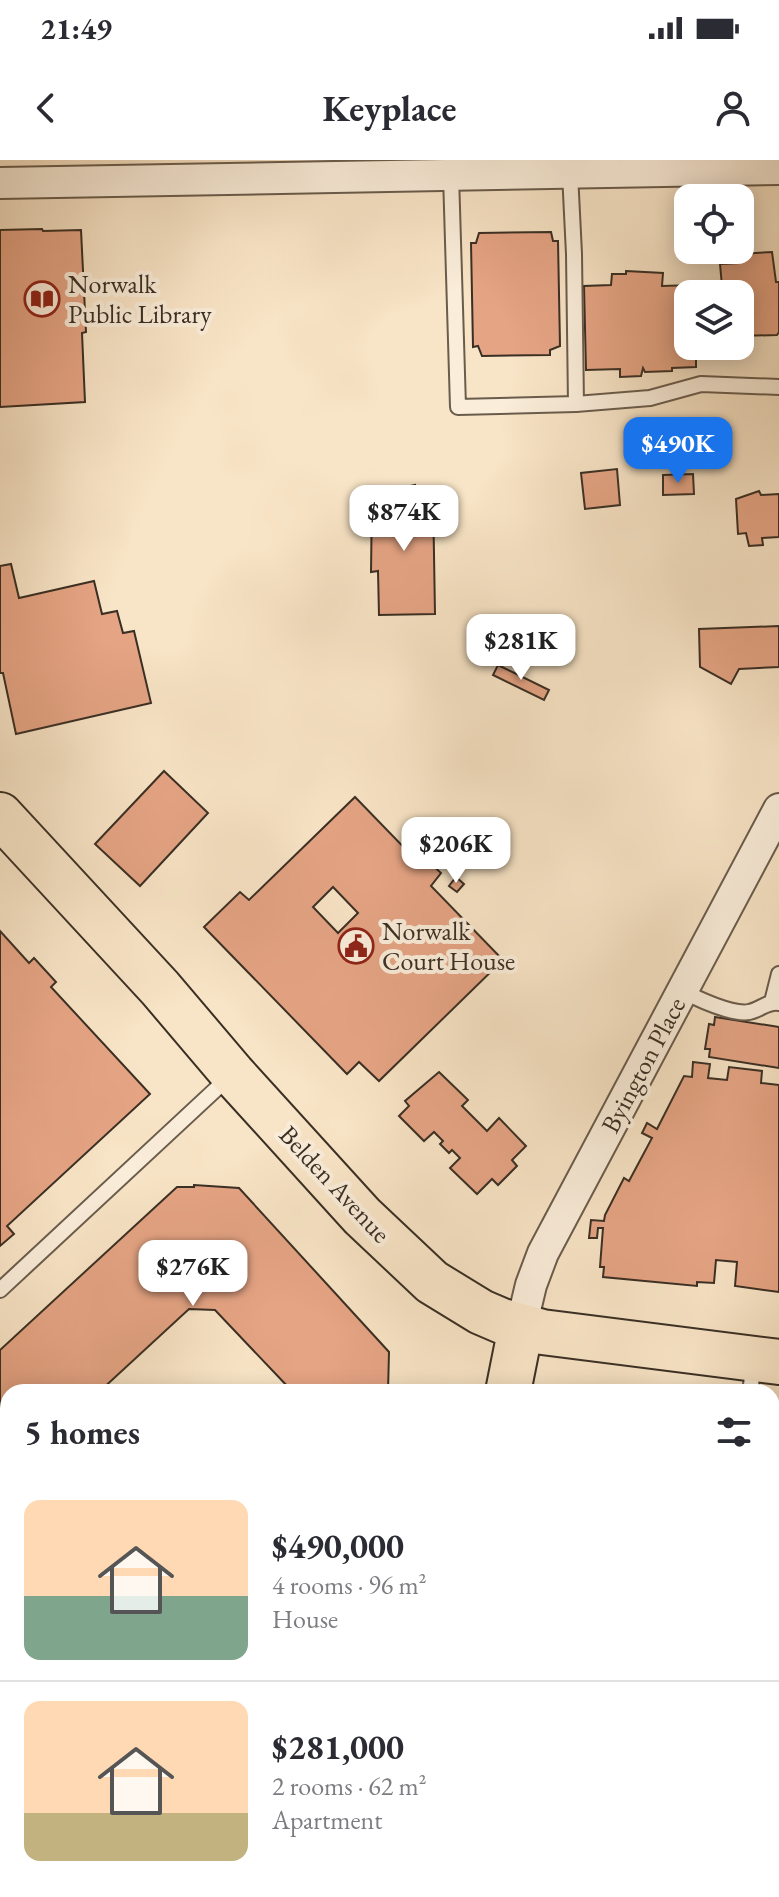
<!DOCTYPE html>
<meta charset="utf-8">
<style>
:root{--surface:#fff;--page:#f7f7f7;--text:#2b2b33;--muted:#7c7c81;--line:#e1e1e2;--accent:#1a73e8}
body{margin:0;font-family:"EB Garamond",serif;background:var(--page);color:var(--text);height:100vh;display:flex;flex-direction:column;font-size:30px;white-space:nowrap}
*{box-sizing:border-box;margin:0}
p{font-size:26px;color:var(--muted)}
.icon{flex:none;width:44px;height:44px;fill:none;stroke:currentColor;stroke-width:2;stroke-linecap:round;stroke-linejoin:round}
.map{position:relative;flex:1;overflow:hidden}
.details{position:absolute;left:0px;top:1224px;width:780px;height:514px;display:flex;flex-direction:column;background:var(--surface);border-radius:24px 24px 0 0;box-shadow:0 4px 20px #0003}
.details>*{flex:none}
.buttons{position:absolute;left:674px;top:24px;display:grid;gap:16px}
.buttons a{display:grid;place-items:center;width:80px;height:80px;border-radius:16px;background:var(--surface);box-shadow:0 4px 20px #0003;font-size:40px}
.price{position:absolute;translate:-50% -68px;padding:0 18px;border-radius:16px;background:#fff;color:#222;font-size:26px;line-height:52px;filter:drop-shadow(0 2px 4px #0008)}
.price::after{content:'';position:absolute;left:50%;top:48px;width:24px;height:18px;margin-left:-12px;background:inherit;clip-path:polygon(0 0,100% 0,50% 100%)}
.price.current{background:var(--accent);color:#fff}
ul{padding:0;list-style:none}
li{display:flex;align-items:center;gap:24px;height:200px;padding:0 24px}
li+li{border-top:2px solid var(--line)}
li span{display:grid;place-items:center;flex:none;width:224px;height:160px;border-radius:16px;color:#555}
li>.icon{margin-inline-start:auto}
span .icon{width:96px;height:96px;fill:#fffc;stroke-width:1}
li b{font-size:34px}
h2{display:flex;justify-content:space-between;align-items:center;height:96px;padding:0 24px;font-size:34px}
.status{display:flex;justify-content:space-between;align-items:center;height:56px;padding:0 40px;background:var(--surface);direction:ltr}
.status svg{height:22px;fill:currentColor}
header{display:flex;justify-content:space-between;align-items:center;height:104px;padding:0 24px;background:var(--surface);font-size:36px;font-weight:700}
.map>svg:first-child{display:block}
</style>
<div class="status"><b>21:49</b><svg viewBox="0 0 49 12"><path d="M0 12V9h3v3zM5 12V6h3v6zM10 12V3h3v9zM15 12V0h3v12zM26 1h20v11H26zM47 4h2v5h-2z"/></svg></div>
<header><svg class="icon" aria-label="back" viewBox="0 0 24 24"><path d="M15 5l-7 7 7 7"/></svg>Keyplace<svg class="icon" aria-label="person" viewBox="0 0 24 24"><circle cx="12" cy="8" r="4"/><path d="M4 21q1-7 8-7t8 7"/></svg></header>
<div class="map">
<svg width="779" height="1737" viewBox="0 0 779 1737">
<rect width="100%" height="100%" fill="#f8e4c6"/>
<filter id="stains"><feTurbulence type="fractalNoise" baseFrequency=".0025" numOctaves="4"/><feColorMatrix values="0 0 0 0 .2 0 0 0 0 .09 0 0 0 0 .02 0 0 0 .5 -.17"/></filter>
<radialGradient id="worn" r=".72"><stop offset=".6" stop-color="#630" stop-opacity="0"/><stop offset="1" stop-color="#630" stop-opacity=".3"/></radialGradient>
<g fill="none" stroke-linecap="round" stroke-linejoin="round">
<g stroke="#9dbeb8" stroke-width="54">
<polyline points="0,1592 8,1599"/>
<polyline points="149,1730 156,1737"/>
</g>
</g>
<g fill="#e5a484" stroke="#3a2f24" stroke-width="2" fill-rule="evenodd">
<polygon points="42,69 43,71 81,70 86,172 82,173 85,242 0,247 0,70"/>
<polygon points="551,72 553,81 558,81 560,186 550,190 550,195 482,196 478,186 473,187 471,83 476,83 479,73"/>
<polygon points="772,92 776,122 779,122 779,172 777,175 740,176 740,134 726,134 725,126 722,126 720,104 739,103 739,94"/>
<polygon points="626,111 663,113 662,126 694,125 695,134 688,134 688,186 696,186 696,207 672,208 672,211 645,212 643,208 641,216 620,217 620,209 586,210 584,126 611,125 612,114 626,114"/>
<polygon points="617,309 620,345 585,349 581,313"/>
<polygon points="693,314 694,334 663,335 663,315"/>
<polygon points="415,325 415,329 426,328 426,335 433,335 435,454 379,455 378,411 371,412 372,336 410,336 410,326"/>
<polygon points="759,331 761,335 779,334 779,377 762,378 763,385 749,386 746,373 738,374 736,339"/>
<polygon points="11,404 19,438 94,421 102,454 117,451 123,473 134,471 151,543 16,574 3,513 0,513 0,406"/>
<polygon points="779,466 779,507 739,509 731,524 700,507 699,469"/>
<polygon points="498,505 549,530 544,540 493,515"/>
<polygon points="164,611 208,653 140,726 95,684"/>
<path d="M355,637l61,63 6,-5 19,18 -10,13 72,74 -124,121 -20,-19 -12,12 -143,-147 36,-35 9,8zM333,727l25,26 -20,20 -25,-26z"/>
<polygon points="456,717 464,724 457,732 449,726"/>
<polygon points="0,771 29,803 34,798 56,822 51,827 150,934 7,1066 14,1074 0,1086"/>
<polygon points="715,857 779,867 779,908 709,897 710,889 705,889 709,864 714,865"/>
<polygon points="693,902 710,904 708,918 727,920 729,907 762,911 761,923 779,925 779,1132 735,1126 737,1102 716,1100 714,1123 697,1122 697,1126 603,1117 604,1107 600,1107 603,1068 598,1068 597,1078 589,1078 591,1060 604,1061 605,1055 624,1018 629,1021 652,978 642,973 647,963 657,969 684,916 692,917"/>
<polygon points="439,912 468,940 462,946 487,971 499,958 526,986 512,1000 517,1006 498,1025 492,1019 477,1034 450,1008 460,998 452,990 449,993 440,984 443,981 434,972 424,981 399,956 409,946 405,941"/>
<polygon points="194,1025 239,1028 389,1192 388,1232 290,1232 290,1229 215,1150 189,1149 99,1232 8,1232 8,1376 0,1368 0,1190 177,1027 194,1027"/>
<polygon points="772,1310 779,1311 779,1406 772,1405"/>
<polygon points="779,1540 779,1675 772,1674 772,1546"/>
</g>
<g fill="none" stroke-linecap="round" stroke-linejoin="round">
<defs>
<g id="lane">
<polyline points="451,15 458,247 576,244 574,94 570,13"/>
<polyline points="576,244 650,238 701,224 779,227"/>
<path d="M683,830c13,9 50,25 66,22 11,-2 18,-11 30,-9"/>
<polyline points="772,842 779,814"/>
<polyline points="0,1130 228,918"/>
<polyline points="750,1232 754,1203"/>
<polyline points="772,1455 779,1455"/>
<polyline points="363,1730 372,1737"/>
<polyline points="596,1730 662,1737"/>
<polyline points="752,1730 754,1737"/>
</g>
<g id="street">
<polyline points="0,23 779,9"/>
<polyline points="521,1167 531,1125 543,1093 779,649"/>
</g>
<g id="primary">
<polyline points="0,655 160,828 233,914 362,1056 432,1122 481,1152 502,1161 542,1172 779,1202"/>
<polyline points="508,1232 521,1167"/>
<polyline points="0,1681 8,1678"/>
</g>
</defs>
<use href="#lane" stroke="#6a5c4c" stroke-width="18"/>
<use href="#street" stroke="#6a5c4c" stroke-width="34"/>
<use href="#primary" stroke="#3a2f24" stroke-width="48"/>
<g stroke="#3a2f24" stroke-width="5" stroke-dasharray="2 4" stroke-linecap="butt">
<polyline points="0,1423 8,1431"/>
<polyline points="295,1730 301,1737"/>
</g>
<use href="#lane" stroke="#faedda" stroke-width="14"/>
<use href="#street" stroke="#faedda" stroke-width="30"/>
<use href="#primary" stroke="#f8e4c6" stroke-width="44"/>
</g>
<defs>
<symbol id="library-ring" viewBox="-11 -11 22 22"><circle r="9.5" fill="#faedda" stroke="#8f2418" stroke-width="1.5"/><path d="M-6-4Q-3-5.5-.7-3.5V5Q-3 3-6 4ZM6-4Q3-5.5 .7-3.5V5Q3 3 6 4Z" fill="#8f2418"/></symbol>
<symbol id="civic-ring" viewBox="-11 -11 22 22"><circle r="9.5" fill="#faedda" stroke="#8f2418" stroke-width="1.5"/><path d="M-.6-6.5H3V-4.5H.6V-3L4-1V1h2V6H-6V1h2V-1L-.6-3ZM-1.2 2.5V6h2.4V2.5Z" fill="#8f2418"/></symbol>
</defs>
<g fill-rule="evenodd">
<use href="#library-ring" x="22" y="119" width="40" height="40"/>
<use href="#civic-ring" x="336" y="766" width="40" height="40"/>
</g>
<g text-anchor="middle" stroke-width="8" stroke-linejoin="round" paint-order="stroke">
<g font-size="26" fill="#3a2f24" stroke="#faedda" text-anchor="start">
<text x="68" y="133">Norwalk<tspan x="68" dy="30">Public Library</tspan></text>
<text x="382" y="780">Norwalk<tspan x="382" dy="30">Court House</tspan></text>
</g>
<g font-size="26" fill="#3a2f24" stroke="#faedda">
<text transform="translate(643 905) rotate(-62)" y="9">Byington Place</text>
<text transform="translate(335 1024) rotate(47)" y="9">Belden Avenue</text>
</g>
</g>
<rect width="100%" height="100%" filter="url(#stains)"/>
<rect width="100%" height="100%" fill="url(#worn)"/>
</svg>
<div class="buttons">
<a><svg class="icon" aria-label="locate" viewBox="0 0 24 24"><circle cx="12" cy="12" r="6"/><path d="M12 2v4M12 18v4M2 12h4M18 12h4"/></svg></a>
<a><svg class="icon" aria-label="layers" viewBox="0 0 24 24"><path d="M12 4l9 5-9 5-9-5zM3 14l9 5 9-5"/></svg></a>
</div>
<b class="price current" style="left:678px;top:325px">$490K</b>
<b class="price" style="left:404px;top:393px">$874K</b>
<b class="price" style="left:521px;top:522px">$281K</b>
<b class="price" style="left:456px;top:725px">$206K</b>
<b class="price" style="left:193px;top:1148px">$276K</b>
<section class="details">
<h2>5 homes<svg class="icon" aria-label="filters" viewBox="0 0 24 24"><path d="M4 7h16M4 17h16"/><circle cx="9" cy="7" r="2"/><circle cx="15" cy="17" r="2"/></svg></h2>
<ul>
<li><span style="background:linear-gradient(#ffd9b3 60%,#7fa58c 0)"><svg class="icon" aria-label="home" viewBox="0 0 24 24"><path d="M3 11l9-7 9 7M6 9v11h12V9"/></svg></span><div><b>$490,000</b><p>4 rooms · 96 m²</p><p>House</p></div></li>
<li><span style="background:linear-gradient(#ffd9b3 70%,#c2b280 0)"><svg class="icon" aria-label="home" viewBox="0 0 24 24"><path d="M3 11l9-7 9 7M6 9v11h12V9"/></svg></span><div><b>$281,000</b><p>2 rooms · 62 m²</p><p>Apartment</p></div></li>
</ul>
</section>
</div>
